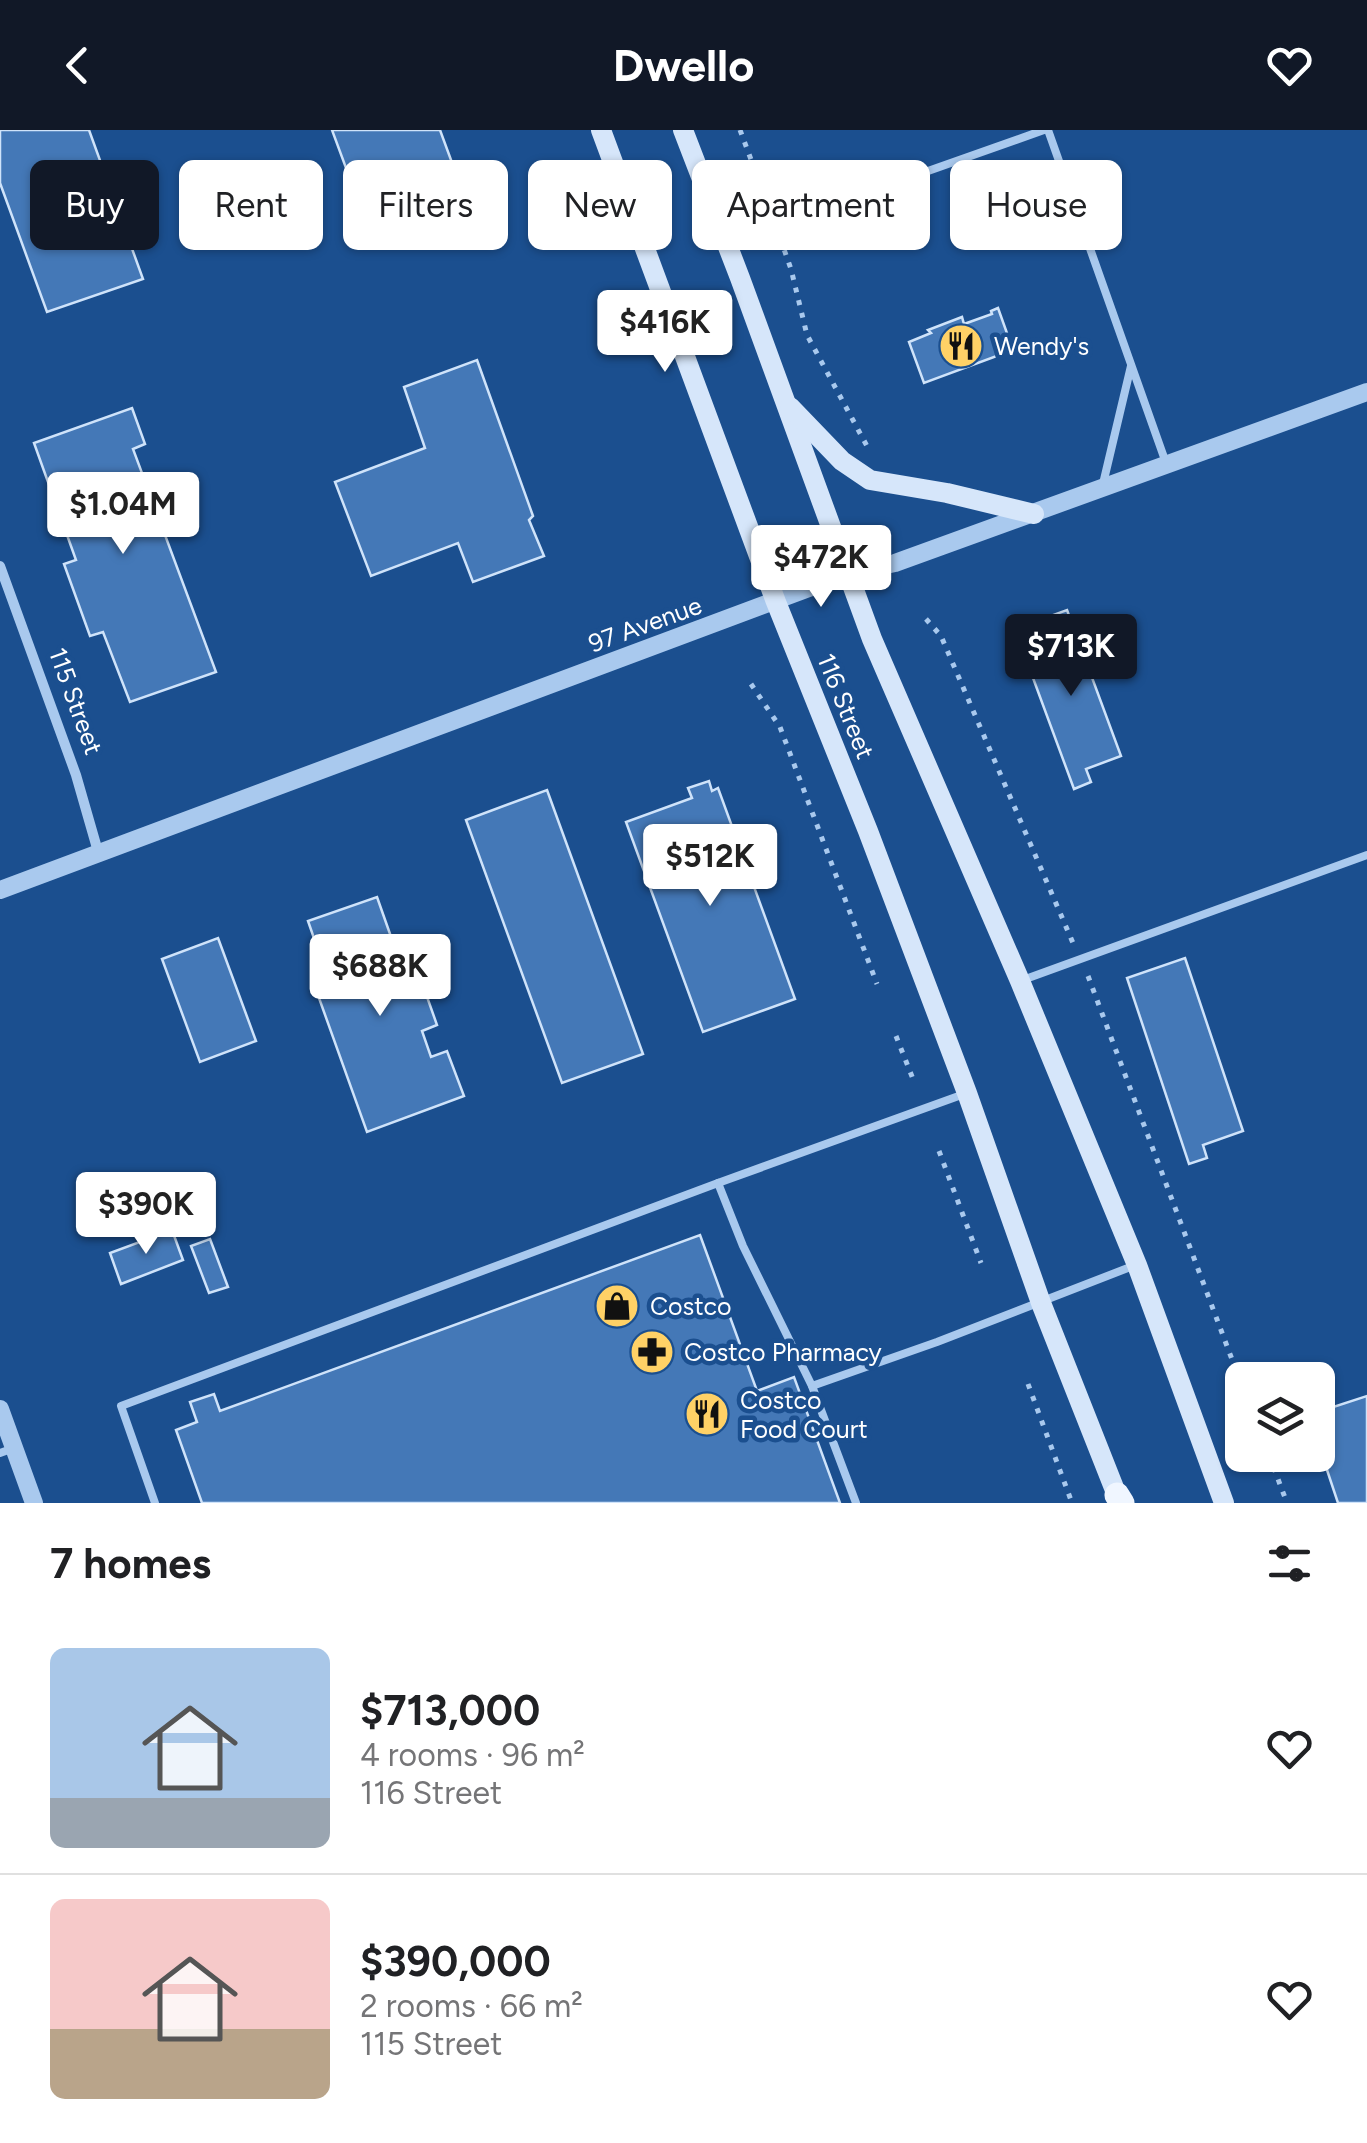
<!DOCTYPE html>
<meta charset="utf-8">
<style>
:root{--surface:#fff;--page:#f6f6f6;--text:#202124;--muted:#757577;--line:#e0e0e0;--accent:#111827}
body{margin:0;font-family:Figtree,sans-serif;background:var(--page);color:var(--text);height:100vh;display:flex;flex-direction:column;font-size:38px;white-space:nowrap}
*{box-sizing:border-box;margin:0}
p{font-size:32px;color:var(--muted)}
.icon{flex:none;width:55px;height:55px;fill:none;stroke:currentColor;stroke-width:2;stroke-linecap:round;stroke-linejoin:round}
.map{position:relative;height:1373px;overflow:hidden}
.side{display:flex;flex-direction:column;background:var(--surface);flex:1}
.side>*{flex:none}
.guide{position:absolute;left:30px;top:30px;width:1308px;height:90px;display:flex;gap:20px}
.fabs{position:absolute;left:1225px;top:1232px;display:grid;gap:20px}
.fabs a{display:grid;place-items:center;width:110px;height:110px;border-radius:15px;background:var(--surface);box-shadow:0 2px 8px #0004;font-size:50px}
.price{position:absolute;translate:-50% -85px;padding:0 22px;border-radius:10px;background:#fff;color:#222;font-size:32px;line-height:65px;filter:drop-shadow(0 2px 5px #0008)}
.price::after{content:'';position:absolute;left:50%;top:60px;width:30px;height:22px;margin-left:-15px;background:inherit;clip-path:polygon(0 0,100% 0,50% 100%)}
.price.on{background:var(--accent);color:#fff}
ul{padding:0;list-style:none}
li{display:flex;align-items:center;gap:30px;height:250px;padding:0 50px}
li+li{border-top:2px solid var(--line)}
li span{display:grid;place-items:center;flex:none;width:280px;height:200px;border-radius:15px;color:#555}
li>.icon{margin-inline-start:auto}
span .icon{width:120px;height:120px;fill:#fffc;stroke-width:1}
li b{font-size:42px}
h2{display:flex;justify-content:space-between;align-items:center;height:120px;padding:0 50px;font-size:42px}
.tag{padding:0 35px;border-radius:15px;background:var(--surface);box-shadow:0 2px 8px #0004;font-size:35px;line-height:90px}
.tag.on{background:var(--accent);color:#fff}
header{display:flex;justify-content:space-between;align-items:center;height:130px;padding:0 50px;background:var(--accent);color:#fff;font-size:45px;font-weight:700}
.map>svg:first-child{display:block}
</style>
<header><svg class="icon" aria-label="back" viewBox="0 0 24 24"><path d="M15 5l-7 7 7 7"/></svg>Dwello<svg class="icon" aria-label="heart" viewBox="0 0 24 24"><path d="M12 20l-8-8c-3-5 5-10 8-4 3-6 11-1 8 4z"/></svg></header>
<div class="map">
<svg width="1367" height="1373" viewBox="0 0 1367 1373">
<rect width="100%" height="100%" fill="#1b4f8f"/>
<g fill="#4478b7" stroke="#cfe3fa" stroke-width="2.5">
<polygon points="0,0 89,0 143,149 47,182 0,53"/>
<polygon points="332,0 440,0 465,68 370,103"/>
<polygon points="998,178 1013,220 924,253 909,212 931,203 928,200 962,187 964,194 992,184 991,181"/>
<polygon points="477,230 533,386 529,390 544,426 473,452 458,413 371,446 335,352 425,318 404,257"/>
<polygon points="132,278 145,314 133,319 216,542 130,572 103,502 90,506 64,434 76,430 34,313"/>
<polygon points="1067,480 1121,626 1086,639 1091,652 1074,659 1026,529 1045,488"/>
<polygon points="709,651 712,661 718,658 795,869 703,902 626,692 692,668 688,658"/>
<polygon points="547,660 643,924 562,953 466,690"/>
<polygon points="377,767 402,838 415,833 437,895 422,901 431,927 447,921 464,966 367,1002 319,868 333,863 308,791"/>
<polygon points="218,808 256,911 200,932 162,829"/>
<polygon points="1185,828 1243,1001 1203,1015 1207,1028 1189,1034 1127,848"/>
<polygon points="172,1100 183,1130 121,1154 110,1123"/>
<polygon points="700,1105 757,1261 794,1247 840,1373 202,1373 176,1300 197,1292 190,1272 214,1264 220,1281"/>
<polygon points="210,1109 228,1157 209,1163 191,1116"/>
<polygon points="1367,1266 1367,1373 1338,1373 1318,1313 1318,1282"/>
</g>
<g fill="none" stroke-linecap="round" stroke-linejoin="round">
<g stroke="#a9c9ee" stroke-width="5" stroke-dasharray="5 8" stroke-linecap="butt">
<polyline points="740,0 768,75"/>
<polyline points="780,108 791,139 807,205 868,318"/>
<polyline points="926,489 941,506 1073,813"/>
<polyline points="751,554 780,597 877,854"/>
<polyline points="1088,846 1242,1256"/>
<polyline points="896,906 913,949"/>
<polyline points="939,1021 981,1133"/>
<polyline points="1028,1254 1072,1373"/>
<polyline points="1269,1325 1287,1373"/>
</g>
<g stroke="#a9c9ee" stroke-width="8">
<polyline points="1048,0 1166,333"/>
<polyline points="717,78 775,95 1044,0"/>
<polyline points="1102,358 1131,236"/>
<polyline points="1020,851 1367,725"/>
<polyline points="718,1053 743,1116 812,1256 856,1373"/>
<polyline points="812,1256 937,1212 1133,1136"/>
<polyline points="0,1323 14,1318"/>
<polyline points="155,1373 121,1276 718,1053 967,963"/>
</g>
<polyline stroke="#a9c9ee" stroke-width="10" points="0,436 76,645 99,725"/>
<g stroke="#a9c9ee" stroke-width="18">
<polyline points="0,760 849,443 895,433 1367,262"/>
<polyline points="0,1279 34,1373"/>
</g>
<g stroke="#d6e6fa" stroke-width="20">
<polyline points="601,0 776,472 868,701 967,963 1041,1173 1120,1373"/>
<polyline points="683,0 740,148 872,509 1020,851 1137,1135 1224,1373"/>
<polyline points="790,277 842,331 870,350 947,363 1034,384"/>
</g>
<polyline stroke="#f0f6ff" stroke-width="25" points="1117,1365 1122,1373"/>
</g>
<defs>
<symbol id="restaurant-disc" viewBox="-11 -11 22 22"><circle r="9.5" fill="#ffd166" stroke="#1b4f8f"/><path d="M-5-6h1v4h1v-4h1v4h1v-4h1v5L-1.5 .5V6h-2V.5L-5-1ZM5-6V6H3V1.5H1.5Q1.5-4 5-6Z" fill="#111"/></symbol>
<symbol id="shop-disc" viewBox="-11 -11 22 22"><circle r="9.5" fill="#ffd166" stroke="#1b4f8f"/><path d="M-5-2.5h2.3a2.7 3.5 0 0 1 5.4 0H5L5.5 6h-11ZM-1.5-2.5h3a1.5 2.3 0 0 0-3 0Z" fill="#111"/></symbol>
<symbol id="pharmacy-disc" viewBox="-11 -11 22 22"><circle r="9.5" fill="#ffd166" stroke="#1b4f8f"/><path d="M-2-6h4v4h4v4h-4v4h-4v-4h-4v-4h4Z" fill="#111"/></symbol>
</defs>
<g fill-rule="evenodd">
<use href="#restaurant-disc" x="936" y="191" width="50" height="50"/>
<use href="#shop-disc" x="592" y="1151" width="50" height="50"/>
<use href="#pharmacy-disc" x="627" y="1197" width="50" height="50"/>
<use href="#restaurant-disc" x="682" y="1259" width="50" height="50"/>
</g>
<g text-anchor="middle" stroke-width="9" stroke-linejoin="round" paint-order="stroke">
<g font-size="25" fill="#fff" stroke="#1b4f8f" text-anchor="start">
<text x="994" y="225">Wendy's</text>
<text x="650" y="1185">Costco</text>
<text x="684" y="1231">Costco Pharmacy</text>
<text x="740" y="1279">Costco<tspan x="740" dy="29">Food Court</tspan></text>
</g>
<g font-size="25" fill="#fff" stroke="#1b4f8f">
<text transform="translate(645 494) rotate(-20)" y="9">97 Avenue</text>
<text transform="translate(76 571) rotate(70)" y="9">115 Street</text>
<text transform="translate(846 576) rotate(68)" y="9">116 Street</text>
</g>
</g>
</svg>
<div class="fabs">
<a><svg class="icon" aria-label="layers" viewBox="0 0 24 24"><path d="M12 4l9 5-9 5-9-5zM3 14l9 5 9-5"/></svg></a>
</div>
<b class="price" style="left:665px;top:245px">$416K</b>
<b class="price" style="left:123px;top:427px">$1.04M</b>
<b class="price" style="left:821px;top:480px">$472K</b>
<b class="price on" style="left:1071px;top:569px">$713K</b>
<b class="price" style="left:710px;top:779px">$512K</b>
<b class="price" style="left:380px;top:889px">$688K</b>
<b class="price" style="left:146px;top:1127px">$390K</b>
<div class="guide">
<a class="tag on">Buy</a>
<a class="tag">Rent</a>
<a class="tag">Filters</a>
<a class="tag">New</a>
<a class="tag">Apartment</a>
<a class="tag">House</a>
</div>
</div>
<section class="side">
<h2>7 homes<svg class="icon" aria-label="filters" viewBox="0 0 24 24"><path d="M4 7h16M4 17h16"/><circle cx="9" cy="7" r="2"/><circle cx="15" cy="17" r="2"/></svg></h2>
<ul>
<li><span style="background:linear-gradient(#a9c7e8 75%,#9aa5b1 0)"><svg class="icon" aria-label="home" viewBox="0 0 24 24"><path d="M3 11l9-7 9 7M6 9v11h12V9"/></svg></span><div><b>$713,000</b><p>4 rooms · 96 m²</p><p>116 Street</p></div><svg class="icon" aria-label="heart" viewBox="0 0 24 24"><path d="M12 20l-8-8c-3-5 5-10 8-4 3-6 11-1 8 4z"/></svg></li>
<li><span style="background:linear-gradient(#f6c9c9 65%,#b9a48a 0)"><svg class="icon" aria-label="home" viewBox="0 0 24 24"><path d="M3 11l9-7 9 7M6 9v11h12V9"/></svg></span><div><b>$390,000</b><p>2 rooms · 66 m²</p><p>115 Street</p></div><svg class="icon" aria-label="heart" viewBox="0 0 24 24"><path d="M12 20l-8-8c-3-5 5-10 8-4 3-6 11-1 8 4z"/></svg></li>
</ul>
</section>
